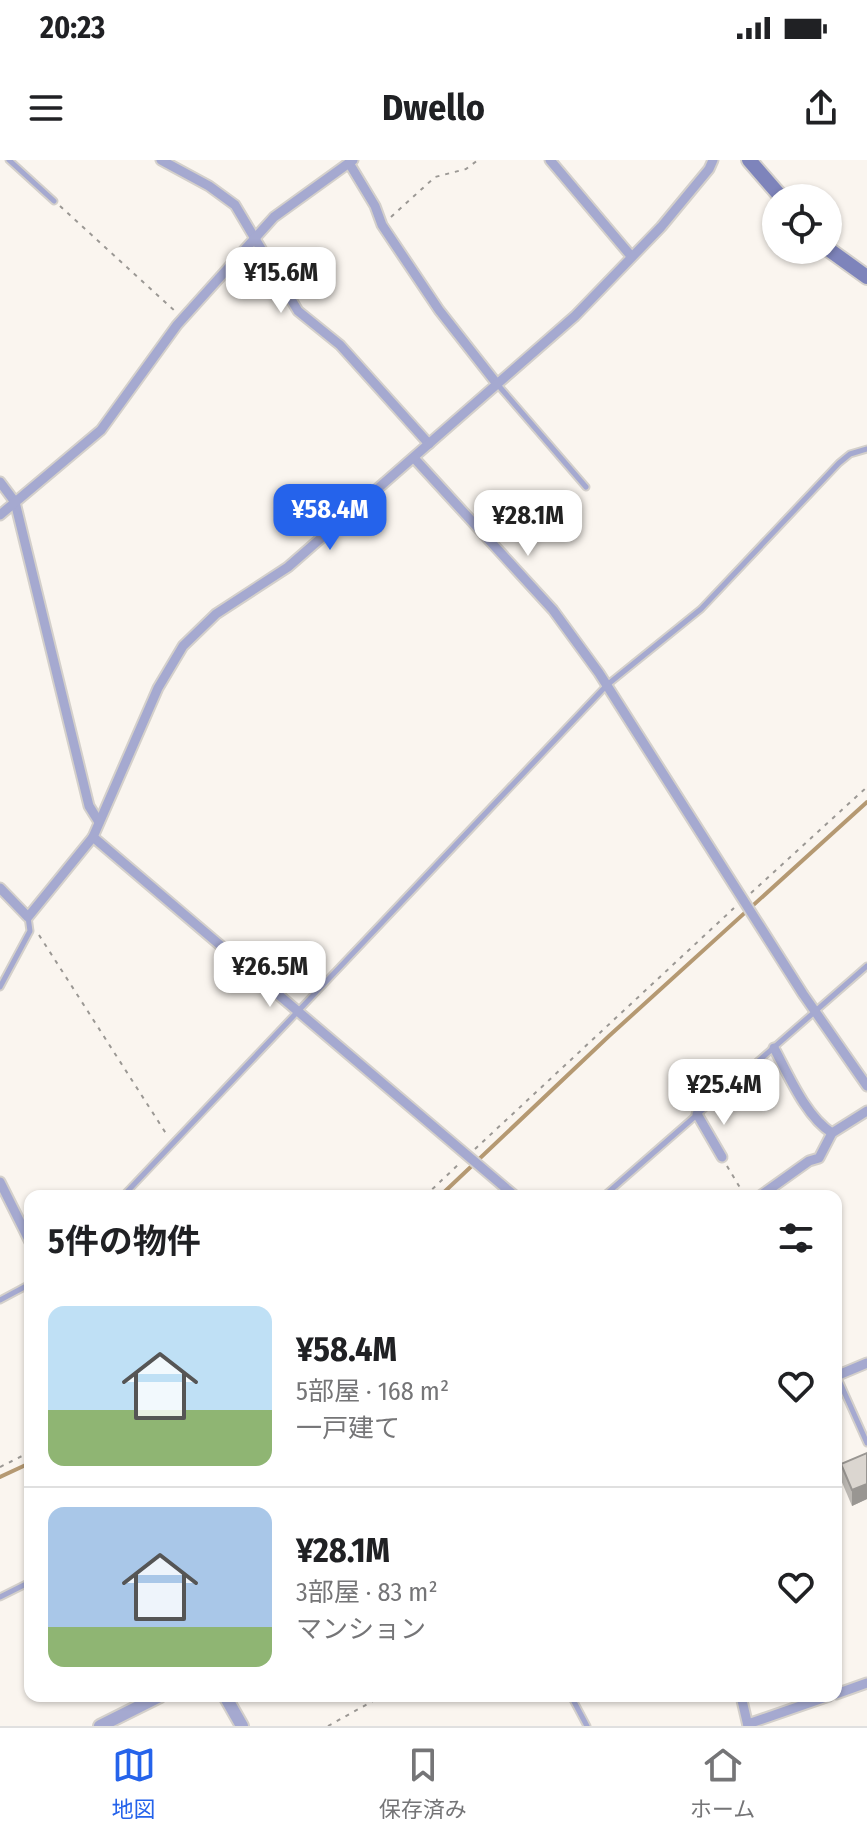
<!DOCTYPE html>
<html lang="ja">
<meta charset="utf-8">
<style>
:root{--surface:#fff;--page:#f6f6f6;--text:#202124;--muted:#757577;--line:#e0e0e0;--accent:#2563eb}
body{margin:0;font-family:"Fira Sans Condensed","Noto Sans JP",sans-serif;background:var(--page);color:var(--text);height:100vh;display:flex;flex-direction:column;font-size:30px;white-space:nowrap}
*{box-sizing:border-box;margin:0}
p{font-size:26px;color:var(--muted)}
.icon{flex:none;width:44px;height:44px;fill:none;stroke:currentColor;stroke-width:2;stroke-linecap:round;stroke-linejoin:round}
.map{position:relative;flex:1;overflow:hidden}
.side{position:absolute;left:24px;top:1030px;width:818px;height:512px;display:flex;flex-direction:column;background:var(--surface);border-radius:16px;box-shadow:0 2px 6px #0004}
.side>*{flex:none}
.tools{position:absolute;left:762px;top:24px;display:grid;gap:16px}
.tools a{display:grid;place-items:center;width:80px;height:80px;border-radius:50%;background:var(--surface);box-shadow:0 2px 6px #0004;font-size:40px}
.price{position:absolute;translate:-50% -68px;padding:0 18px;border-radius:16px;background:#fff;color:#222;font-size:26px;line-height:52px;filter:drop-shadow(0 2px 4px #0008)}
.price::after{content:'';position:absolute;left:50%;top:48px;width:24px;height:18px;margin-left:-12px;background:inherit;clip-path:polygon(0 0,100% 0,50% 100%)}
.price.current{background:var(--accent);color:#fff}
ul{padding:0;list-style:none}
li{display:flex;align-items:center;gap:24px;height:200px;padding:0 24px}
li+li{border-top:2px solid var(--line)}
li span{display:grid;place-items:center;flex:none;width:224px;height:160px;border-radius:16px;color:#555}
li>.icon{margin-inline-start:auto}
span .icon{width:96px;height:96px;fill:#fffc;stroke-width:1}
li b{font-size:34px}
h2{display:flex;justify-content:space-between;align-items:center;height:96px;padding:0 24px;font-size:34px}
.status{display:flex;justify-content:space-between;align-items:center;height:56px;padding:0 40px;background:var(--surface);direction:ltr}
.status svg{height:22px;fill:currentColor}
header{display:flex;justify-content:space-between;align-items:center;height:104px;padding:0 24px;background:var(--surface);font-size:36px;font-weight:700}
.dock{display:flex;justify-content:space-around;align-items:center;height:112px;border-top:2px solid var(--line);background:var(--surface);font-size:22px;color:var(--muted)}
.dock a{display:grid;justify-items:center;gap:4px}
.dock .current{color:var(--accent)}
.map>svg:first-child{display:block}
</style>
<div class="status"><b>20:23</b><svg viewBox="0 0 49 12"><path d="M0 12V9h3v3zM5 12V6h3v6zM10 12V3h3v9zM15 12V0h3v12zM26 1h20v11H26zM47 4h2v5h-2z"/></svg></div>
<header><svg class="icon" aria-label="menu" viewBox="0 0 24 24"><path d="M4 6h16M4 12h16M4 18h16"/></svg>Dwello<svg class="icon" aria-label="share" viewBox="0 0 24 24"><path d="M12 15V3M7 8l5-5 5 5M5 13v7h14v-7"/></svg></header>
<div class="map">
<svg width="867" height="1566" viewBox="0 0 867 1566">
<rect width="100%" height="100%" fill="#faf5ef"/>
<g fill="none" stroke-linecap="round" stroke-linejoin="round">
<g stroke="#b59972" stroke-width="4">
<polyline points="440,1036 609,876 867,642"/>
<polyline points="0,1317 30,1303"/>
</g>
<defs>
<g id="service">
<polyline points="9,0 54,41"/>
<polyline points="498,225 586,327"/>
<polyline points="0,827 30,771 28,757"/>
<polyline points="123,1036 607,525 701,449 839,303 850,294 867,289"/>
<polyline points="604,1036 867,806"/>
<polyline points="0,1140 30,1124"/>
<polyline points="837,1216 867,1283"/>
<polyline points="0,1437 30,1422"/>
<polyline points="571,1536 587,1566"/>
</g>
<g id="minor">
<polyline points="161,0 209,26 235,45 298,151 340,185 429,284"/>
<polyline points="550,0 631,96"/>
<polyline points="349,3 375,46 382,65 439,150 497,224"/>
<polyline points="414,298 553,450 599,513 803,834 867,926"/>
<polyline points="0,322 15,342 89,646 99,662"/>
<polyline points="0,355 101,270 177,165 274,57 353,0"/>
<polyline points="93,677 515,1036"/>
<polyline points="0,728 28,757 93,677 158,528 183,486 216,454 288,407 575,156 661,67 709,9 713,0"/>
<path d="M774,888c14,26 32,69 58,85"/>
<polyline points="697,954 722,997"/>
<polyline points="0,1022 30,1082"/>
<polyline points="760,1036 809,1001 819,998 832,973 867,951"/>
<polyline points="836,1216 867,1203"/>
<polyline points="836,1534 867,1523"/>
<polyline points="741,1536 748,1566"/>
<polyline points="748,1564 829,1536"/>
</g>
<g id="tertiary">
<polyline points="225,1536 242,1566"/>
<polyline points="100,1566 160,1536"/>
</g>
<g id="secondary">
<polyline points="749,0 782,38"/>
<polyline points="828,89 867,117"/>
</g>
</defs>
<use href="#service" stroke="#d4d0cb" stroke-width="9"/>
<use href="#minor" stroke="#d4d0cb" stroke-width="13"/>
<use href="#tertiary" stroke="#d4d0cb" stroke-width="16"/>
<use href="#secondary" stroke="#d4d0cb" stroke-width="18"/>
<g stroke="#9b9894" stroke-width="2" stroke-dasharray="4 6" stroke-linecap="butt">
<polyline points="60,46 176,152"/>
<polyline points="391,57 435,17 466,9 478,0"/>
<polyline points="751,733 867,627"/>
<polyline points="39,775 167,975"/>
<polyline points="475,989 734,748"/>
<polyline points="727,1006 745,1036"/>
<polyline points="425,1036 459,1004"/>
<polyline points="0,1307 30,1292"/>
<polyline points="328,1566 382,1536"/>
</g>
<use href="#service" stroke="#a5a9d0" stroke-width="5"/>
<use href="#minor" stroke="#a5a9d0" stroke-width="9"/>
<use href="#tertiary" stroke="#a5a9d0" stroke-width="12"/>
<use href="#secondary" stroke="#7e84bb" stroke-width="14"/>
</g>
<polygon fill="#bcb8b3" points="867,1293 867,1339 852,1346 841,1320 841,1304"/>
<polygon fill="#999692" points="867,1324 867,1339 852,1346 852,1330"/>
<polygon fill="#dbd6d0" stroke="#999692" stroke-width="2" points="867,1293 867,1324 852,1330 841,1304"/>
</svg>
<div class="tools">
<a><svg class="icon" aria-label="locate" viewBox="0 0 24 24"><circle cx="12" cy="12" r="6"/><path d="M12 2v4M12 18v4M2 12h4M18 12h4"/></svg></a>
</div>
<b class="price" style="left:281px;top:155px">¥15.6M</b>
<b class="price current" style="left:330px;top:392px">¥58.4M</b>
<b class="price" style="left:528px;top:398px">¥28.1M</b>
<b class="price" style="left:270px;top:849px">¥26.5M</b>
<b class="price" style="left:724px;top:967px">¥25.4M</b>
<section class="side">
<h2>5件の物件<svg class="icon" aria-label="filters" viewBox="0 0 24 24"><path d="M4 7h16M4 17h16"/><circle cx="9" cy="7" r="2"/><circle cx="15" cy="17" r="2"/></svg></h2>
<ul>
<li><span style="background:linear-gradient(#bfe0f5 65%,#8fb573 0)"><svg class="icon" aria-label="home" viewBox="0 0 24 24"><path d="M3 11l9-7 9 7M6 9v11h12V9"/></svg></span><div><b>¥58.4M</b><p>5部屋 · 168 m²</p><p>一戸建て</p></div><svg class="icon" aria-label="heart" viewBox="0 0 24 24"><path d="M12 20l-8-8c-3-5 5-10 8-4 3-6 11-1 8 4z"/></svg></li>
<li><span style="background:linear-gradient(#a9c7e8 75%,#8fb573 0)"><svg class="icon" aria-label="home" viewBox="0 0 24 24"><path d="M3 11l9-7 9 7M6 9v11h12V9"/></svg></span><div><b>¥28.1M</b><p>3部屋 · 83 m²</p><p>マンション</p></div><svg class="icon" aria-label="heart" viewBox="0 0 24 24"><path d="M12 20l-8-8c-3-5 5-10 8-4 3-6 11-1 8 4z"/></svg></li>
</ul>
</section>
</div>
<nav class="dock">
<a class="current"><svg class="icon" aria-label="map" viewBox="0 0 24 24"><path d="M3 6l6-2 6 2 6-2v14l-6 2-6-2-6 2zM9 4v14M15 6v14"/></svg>地図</a>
<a><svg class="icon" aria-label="saved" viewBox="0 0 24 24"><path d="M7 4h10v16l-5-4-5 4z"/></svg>保存済み</a>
<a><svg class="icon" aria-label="home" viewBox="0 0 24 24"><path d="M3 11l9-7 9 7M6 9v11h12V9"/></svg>ホーム</a>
</nav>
